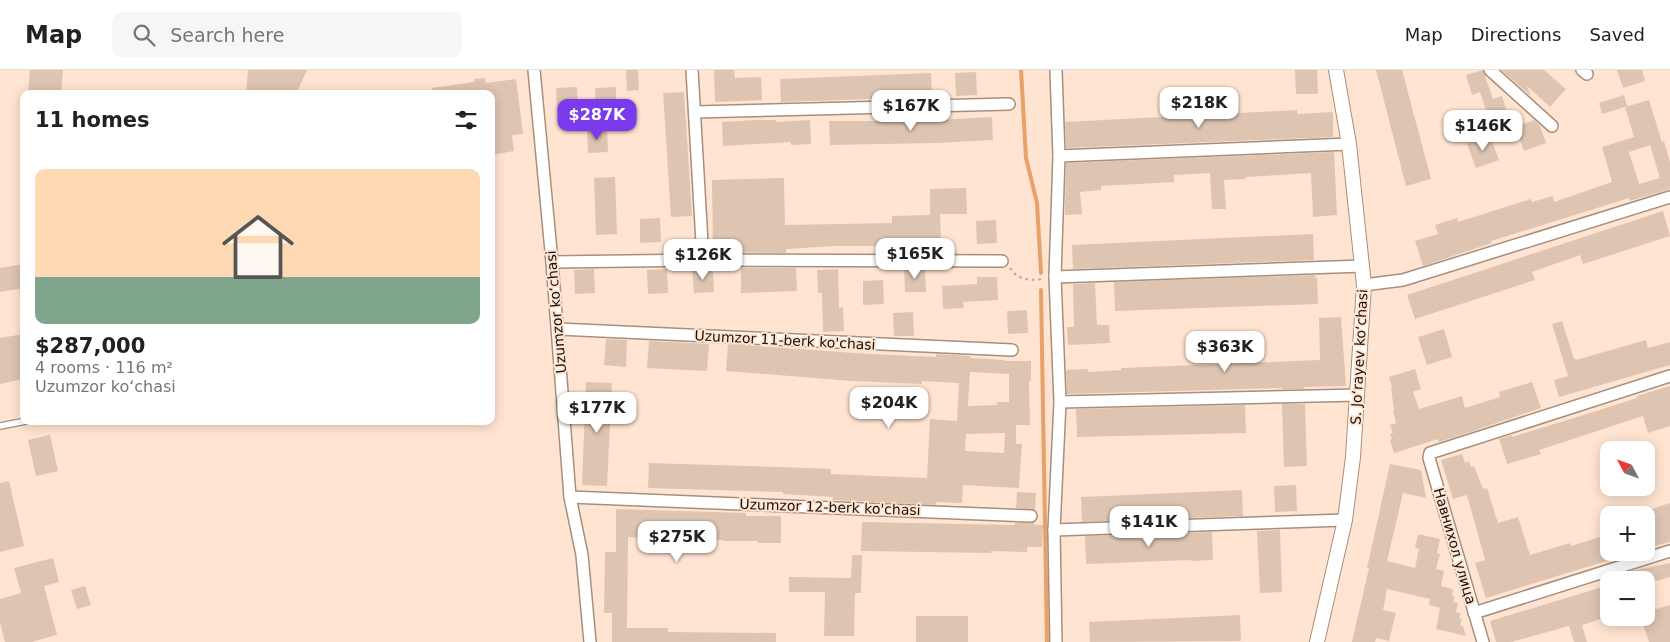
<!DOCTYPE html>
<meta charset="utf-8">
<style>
:root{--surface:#fff;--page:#f6f6f6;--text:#222;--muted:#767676;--line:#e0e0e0;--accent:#7c3aed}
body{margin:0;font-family:"DejaVu Sans",sans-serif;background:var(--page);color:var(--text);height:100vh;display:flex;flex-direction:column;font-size:19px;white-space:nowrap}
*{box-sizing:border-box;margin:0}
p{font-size:16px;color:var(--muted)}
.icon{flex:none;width:28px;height:28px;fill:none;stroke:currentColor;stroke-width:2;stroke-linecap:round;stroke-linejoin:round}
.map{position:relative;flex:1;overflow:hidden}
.drawer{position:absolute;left:20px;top:20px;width:475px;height:335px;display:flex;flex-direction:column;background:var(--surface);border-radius:10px;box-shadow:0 2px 12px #0003}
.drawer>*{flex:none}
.needle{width:32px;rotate:311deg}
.fabs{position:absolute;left:1600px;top:371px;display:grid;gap:10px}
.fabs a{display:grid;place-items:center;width:55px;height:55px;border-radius:10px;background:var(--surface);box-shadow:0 2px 12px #0003;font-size:25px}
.price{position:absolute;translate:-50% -42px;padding:0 11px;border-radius:10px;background:#fff;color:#222;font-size:16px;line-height:32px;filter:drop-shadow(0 1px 2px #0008)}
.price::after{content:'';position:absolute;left:50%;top:30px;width:15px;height:11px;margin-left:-8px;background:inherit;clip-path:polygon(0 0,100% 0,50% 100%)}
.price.active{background:var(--accent);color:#fff}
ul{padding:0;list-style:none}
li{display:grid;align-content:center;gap:10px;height:265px;padding:0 15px}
li span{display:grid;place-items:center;height:155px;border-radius:10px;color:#555}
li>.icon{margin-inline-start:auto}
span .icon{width:90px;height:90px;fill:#fffc;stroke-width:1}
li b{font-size:21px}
h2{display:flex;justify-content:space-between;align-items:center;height:60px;padding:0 15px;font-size:21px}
header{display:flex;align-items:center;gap:30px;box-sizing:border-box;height:70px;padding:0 25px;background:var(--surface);border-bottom:1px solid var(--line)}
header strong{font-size:24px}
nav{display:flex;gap:28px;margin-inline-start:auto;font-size:18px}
.search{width:350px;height:45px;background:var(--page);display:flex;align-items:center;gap:12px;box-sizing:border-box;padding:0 18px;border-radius:10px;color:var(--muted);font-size:19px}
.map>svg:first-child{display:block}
</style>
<header>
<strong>Map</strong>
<div class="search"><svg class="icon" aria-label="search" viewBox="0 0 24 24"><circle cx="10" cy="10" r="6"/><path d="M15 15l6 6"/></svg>Search here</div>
<nav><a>Map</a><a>Directions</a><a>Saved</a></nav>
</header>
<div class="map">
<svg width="1670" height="572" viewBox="0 0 1670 572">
<rect width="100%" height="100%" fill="#ffe5d1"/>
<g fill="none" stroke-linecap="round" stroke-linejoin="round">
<g stroke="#e8a169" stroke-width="4">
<polyline points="1021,0 1026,88 1037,133 1041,203"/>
<polyline points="1041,220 1047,572"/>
</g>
</g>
<g fill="#dec5b2" fill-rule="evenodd">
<polygon points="30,0 63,0 61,24 28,22"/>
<polygon points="248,0 307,0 296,24 246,24"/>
<polygon points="626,0 638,0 639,20 627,21"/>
<polygon points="714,0 734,0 735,8 761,7 762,30 715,32"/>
<polygon points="1295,0 1317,0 1318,24 1296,24"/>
<polygon points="1376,0 1402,0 1431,109 1406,116"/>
<polygon points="1483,0 1493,29 1502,26 1508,46 1490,52 1480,22 1472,25 1466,5"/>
<polygon points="1501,0 1544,0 1566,19 1550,37 1527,16 1531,26"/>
<polygon points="1617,0 1642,0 1645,11 1623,18"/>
<polygon points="976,2 977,25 956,26 955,3"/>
<polygon points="931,3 932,27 781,32 780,9"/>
<polygon points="485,8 486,13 516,9 523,64 512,65 514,81 491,85 491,24 433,24 432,18 474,12 474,9"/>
<polygon points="577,17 578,41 557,42 556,18"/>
<polygon points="616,17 616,40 596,41 595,18"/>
<polygon points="684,22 692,146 671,147 663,23"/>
<path d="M1624,25l3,11 -2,1 24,-7 13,42 2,-1 6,21v27l-40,12 -1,-3 -35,11 -103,32 1,2 -69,23 -8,-25 23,-7 -3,-9 22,-7 1,4 73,-23 1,3 21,-6 1,6 58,-20 -10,-35 32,-10 -9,-30 -23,7 -3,-11zM1650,75l10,33 -21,6 -10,-32z"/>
<polygon points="1297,40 1297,44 1333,42 1333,67 1066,78 1065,52"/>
<polygon points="992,47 993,70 935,73 830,75 829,51 918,51"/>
<polygon points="755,50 776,50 776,52 810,50 811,74 791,75 791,72 723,76 722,52"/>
<polygon points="1534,50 1540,56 1546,73 1524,81 1515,57"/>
<polygon points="607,59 608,82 588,83 587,60"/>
<polygon points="1490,66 1499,90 1476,98 1467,74"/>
<polygon points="1334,82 1337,145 1313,147 1311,103 1246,107 1246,109 1224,110 1226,139 1212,139 1210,103 1174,105 1174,112 1101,116 1101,120 1080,122 1082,144 1065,145 1066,93"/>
<polygon points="615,107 617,164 596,165 594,108"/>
<polygon points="784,108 785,155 892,153 892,146 930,145 930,119 966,118 967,144 940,144 941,177 893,178 893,176 834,176 786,179 786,183 713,182 712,110"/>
<polygon points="1663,141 1670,166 1583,194 1580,185 1532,202 1535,210 1415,249 1407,225"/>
<polygon points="660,148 661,172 640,173 640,149"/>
<polygon points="996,150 997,173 977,174 976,151"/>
<polygon points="1313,164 1314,190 1073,199 1072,175"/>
<polygon points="24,194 24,218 0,222 0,198"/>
<polygon points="741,198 796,198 797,221 741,223"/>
<polygon points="925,198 926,222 905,222 904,199"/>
<polygon points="594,199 595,223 575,224 574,200"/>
<polygon points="667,199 668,223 648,224 647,200"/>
<polygon points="713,199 714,222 694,223 692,200"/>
<polygon points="838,199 839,238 843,237 844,261 823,262 822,223 818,223 817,200"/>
<polygon points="1315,205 1315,208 1317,207 1318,234 1115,241 1114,212"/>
<polygon points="977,207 997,207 998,230 963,232 964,238 943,239 942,216 977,214"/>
<polygon points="883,210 884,234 863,235 863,211"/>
<polygon points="1095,213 1097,255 1109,255 1110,273 1068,275 1067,257 1074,257 1073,214"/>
<polygon points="1027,240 1028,263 1008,264 1007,241"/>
<polygon points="913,242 914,266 894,266 893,243"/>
<polygon points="1341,247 1346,316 1304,317 1304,319 1282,319 1282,318 1067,324 1066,300 1088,299 1088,302 1121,300 1121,298 1320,290 1319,248"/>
<polygon points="1562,251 1574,289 1576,289 1576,290 1646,270 1648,278 1670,272 1670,295 1559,327 1554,310 1568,306 1552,254"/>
<polygon points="1444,259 1452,287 1427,295 1418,267"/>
<polygon points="24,264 24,309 0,314 0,268"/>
<polygon points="606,269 627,270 626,297 604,295"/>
<polygon points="649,271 709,274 707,301 647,298"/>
<path d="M728,274l142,10 66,3v-3l35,2 -1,2 35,2v1h26v20h-2l1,44h-14v19h6l-3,44 -56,-3 -1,18 -26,-1v3l-104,-5 1,-3 -50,-3v-2l-135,-4 1,-25 160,5 22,1v5l96,4 3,-59 27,2 2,-38 -37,-2v3l-70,-3 -126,-10zM970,302l39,2v28h-12v3l-29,1zM1005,363l-1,20 -39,-2 1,-17z"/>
<polygon points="1415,299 1421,319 1413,322 1419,339 1462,326 1465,338 1500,327 1499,322 1532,312 1541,338 1464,364 1439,372 1438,369 1394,383 1390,370 1392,369 1390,364 1393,363 1390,355 1396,353 1393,341 1394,340 1391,318 1392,317 1389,307"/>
<polygon points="586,312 612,313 607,416 582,415"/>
<polygon points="1670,316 1670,356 1648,363 1643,346 1539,380 1541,384 1507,394 1499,369 1512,365 1512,367 1603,339 1637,328 1637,326"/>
<polygon points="1282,334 1305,334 1307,396 1284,397"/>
<polygon points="1245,335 1246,363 1077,367 1076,339"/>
<polygon points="50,365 58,401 36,406 28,370"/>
<polygon points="1462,384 1465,393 1469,391 1471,397 1474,396 1483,419 1487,418 1498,453 1518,447 1530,485 1570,473 1571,476 1609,464 1609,482 1611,482 1613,489 1486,528 1475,493 1485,490 1467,425 1453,429 1441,390"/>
<polygon points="1390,394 1421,400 1426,428 1403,423 1387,491 1415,498 1419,479 1415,478 1418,464 1440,469 1437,483 1440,484 1436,499 1444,501 1441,516 1453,519 1452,526 1455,527 1453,532 1458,533 1456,542 1461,543 1459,548 1462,549 1460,555 1463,556 1466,566 1436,559 1440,538 1429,535 1430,529 1387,519 1383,540 1396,543 1389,571 1376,568 1375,572 1352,572 1369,498 1367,498"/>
<polygon points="9,411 24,476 0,482 0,413"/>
<polygon points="1296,415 1297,441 1275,442 1274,416"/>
<polygon points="1242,420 1243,446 1082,452 1081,427"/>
<polygon points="1017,422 1036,423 1035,440 1016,438"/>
<polygon points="1670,433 1670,472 1646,478 1646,441"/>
<polygon points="616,439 746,443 746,446 781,446 781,473 758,473 758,471 723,471 723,470 628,467 627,558 668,558 668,562 776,563 776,572 612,572 612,543 604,543 605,482 616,482"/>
<polygon points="862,452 1015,455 1015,453 1035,453 1034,455 1043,455 1042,477 1027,477 1027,482 991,481 991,483 861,481"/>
<polygon points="1280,460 1282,522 1260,523 1257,461"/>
<polygon points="1212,462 1213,490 1191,491 1191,490 1086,494 1085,466"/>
<polygon points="852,485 862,485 861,523 855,523 854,566 824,566 825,522 789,522 789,507 851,508"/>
<polygon points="53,488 59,512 44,516 57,565 31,572 5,572 0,552 0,529 21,523 14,498"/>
<polygon points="1670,493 1670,507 1646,514 1646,510 1617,510 1617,508 1628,504 1627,502"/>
<polygon points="1609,515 1609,544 1603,546 1604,548 1582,555 1587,572 1574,572 1569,556 1511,572 1496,572 1490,551"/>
<polygon points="85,516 91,535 77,539 71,520"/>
<polygon points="1670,535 1670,572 1649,572 1641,548 1646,548 1646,542"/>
<polygon points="1240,545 1241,571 1090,572 1089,552"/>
<rect x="916" y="546" width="52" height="26"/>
</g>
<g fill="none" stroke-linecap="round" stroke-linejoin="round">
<defs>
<polyline id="service" points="0,356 26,351"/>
<g id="minor">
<polyline points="534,0 552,192 570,427 582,485 590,572"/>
<polyline points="692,0 703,190"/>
<polyline points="1056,0 1059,86 1055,207 1060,332 1054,460 1056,572"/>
<polyline points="1490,0 1552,56"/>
<polyline points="1582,0 1587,4"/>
<polyline points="695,42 1009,34"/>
<polyline points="1059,86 1349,74"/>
<polyline points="552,192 703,190 1002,191"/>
<polyline points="1055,207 1363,196"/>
<polyline points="1364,215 1403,210 1670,127"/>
<polyline points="558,259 1012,280"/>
<polyline points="1060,332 1358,325"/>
<polyline points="570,427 1031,446"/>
<polyline points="1054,460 1345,450"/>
<polyline points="1474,543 1670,481"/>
<polyline points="1483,572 1429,388 1430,383 1670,306"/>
</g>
<polyline id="tertiary" points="1317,572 1345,450 1353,387 1364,215 1349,74 1336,0"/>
</defs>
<use href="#service" stroke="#a78f7d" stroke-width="8"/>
<use href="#minor" stroke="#a78f7d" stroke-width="14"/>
<use href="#tertiary" stroke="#a78f7d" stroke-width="16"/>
<path stroke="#b6a292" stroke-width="2" stroke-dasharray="2.5 4" stroke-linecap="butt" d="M1010,198c8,12 19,13 33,11"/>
<use href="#service" stroke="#fff" stroke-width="5.5"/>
<use href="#minor" stroke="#fff" stroke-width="11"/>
<use href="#tertiary" stroke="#fff" stroke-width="14"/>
</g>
<g text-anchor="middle" stroke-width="4" stroke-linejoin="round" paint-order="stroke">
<g font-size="14" fill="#19110a" stroke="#ffe5d1">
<text transform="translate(556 242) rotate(-95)" y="5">Uzumzor koʻchasi</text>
<text transform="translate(785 270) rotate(3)" y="5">Uzumzor 11-berk ko'chasi</text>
<text transform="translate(1359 287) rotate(-87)" y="5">S. Joʻrayev koʻchasi</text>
<text transform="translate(830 437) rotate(2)" y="5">Uzumzor 12-berk ko'chasi</text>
<text transform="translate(1455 476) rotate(74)" y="5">Навнихол улица</text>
</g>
</g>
</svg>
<div class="fabs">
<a><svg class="needle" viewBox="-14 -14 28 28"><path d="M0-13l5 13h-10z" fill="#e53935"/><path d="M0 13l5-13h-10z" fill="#767676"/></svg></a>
<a>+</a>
<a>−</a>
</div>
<b class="price" style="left:1199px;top:59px">$218K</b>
<b class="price" style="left:911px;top:62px">$167K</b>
<b class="price active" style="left:597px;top:71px">$287K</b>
<b class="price" style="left:1483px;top:82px">$146K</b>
<b class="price" style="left:915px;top:210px">$165K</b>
<b class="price" style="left:703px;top:211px">$126K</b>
<b class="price" style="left:1225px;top:303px">$363K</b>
<b class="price" style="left:889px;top:359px">$204K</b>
<b class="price" style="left:597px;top:364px">$177K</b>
<b class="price" style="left:1149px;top:478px">$141K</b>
<b class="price" style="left:677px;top:493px">$275K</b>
<section class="drawer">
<h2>11 homes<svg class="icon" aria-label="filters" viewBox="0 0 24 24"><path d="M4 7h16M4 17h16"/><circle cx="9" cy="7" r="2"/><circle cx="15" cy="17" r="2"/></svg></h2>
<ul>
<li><span style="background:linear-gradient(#ffd9b3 70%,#7fa58c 0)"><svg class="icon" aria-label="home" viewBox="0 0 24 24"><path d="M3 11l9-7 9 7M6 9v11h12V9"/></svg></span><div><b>$287,000</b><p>4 rooms · 116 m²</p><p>Uzumzor koʻchasi</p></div></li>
</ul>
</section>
</div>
